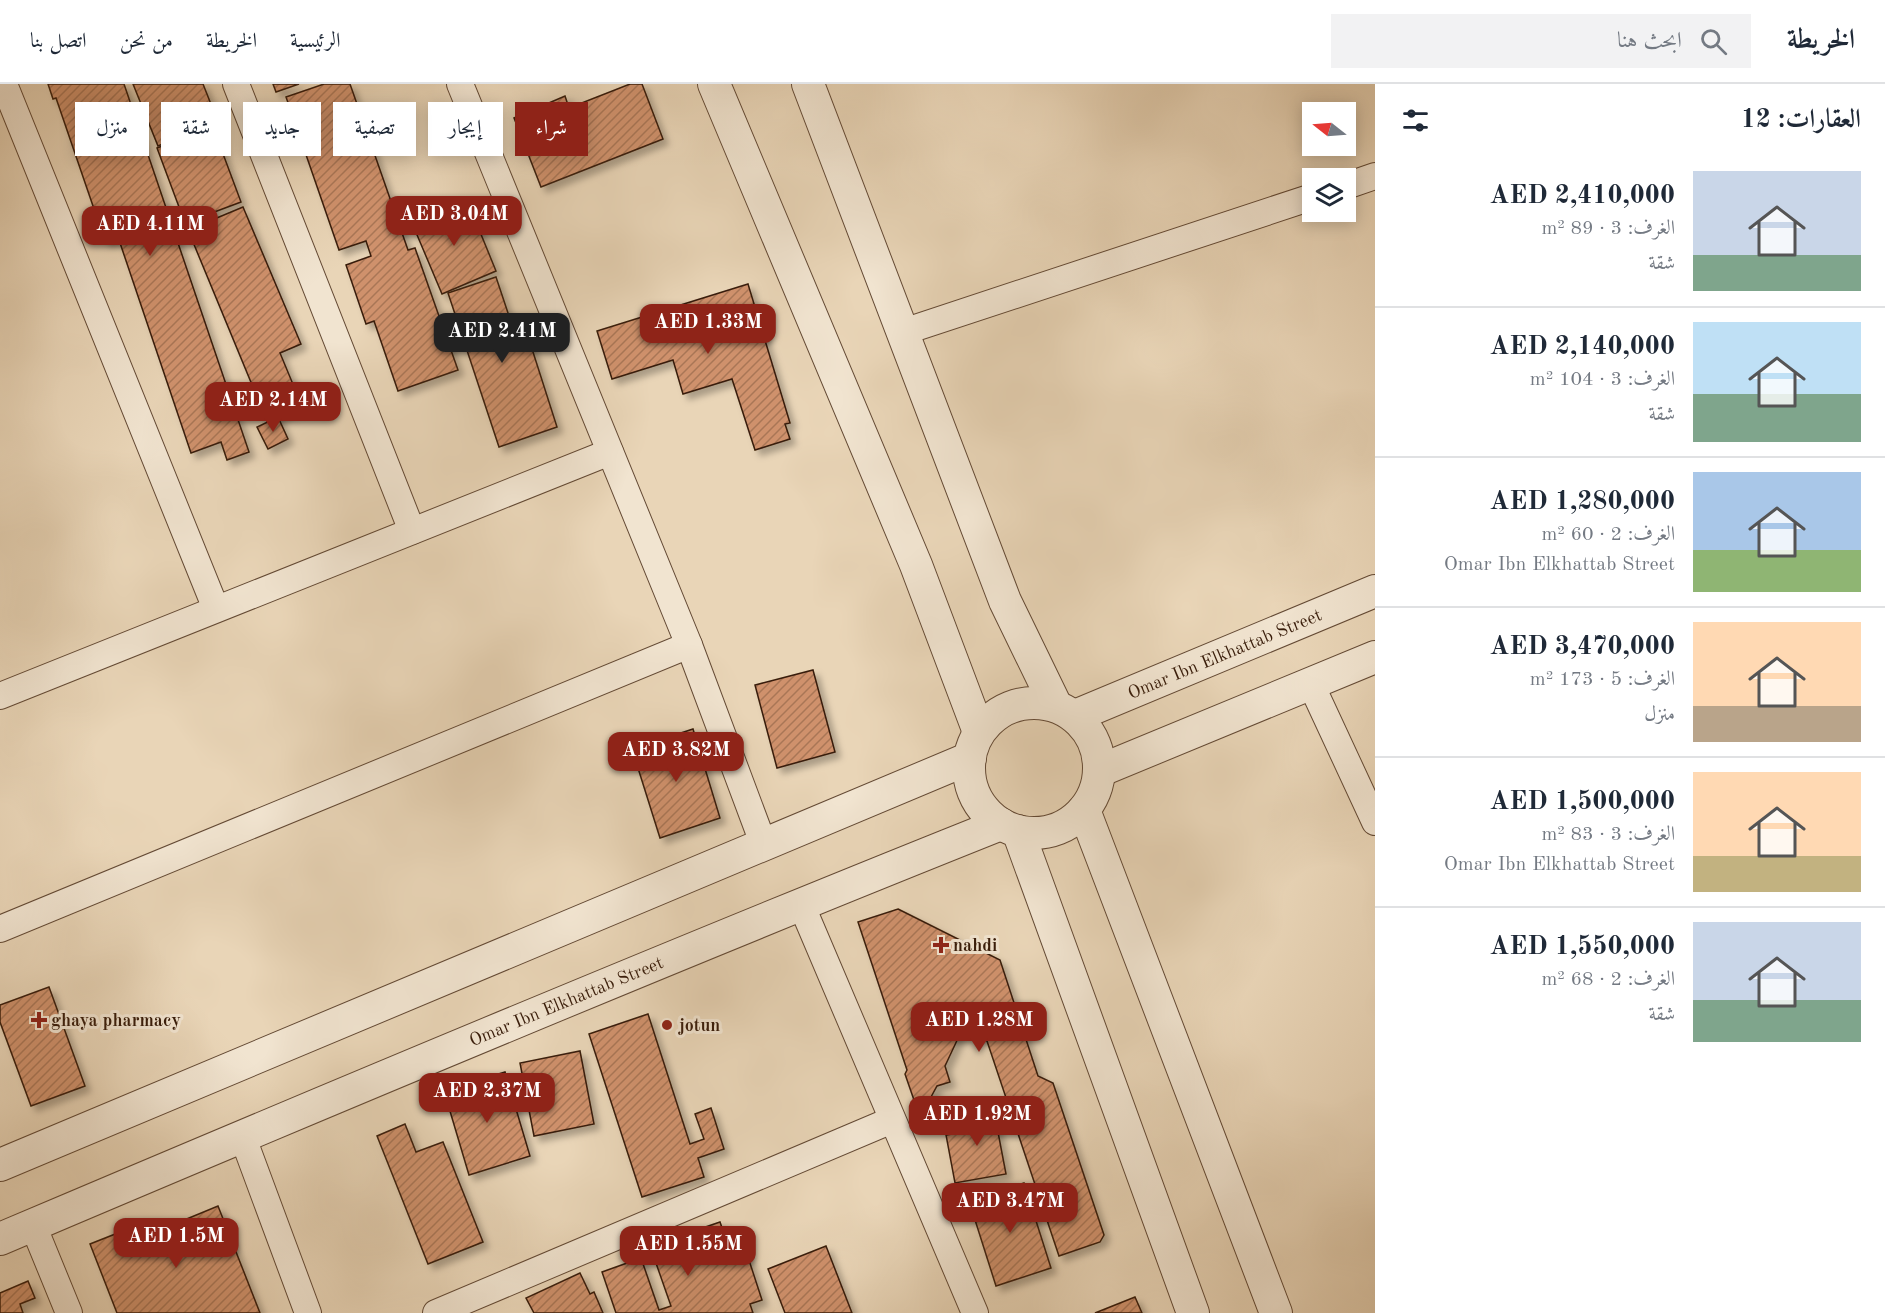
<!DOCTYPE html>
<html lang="ar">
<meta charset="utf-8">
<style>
:root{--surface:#fff;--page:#f2f2f3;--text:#1f2937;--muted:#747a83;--line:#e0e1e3;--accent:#8f2418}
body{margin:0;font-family:"Old Standard TT",Amiri,serif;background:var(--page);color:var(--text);direction:rtl;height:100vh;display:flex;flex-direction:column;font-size:22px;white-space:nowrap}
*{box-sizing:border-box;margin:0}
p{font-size:20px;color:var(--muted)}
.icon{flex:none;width:33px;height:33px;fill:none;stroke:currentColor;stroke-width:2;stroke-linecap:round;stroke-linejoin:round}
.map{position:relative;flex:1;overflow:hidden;direction:ltr}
.side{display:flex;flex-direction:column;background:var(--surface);width:510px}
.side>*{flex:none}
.hud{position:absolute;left:18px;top:18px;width:570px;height:54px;direction:rtl;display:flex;gap:12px}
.needle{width:39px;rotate:287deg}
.fabs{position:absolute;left:1302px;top:18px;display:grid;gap:12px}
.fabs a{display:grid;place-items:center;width:54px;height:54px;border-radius:0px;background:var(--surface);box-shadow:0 3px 15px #0003;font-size:30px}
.price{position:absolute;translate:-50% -51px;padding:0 14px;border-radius:12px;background:var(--accent);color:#fff;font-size:20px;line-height:39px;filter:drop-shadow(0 2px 3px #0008)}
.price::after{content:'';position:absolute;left:50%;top:36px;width:18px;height:14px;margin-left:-9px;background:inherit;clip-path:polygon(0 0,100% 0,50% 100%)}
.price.current{background:#222;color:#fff}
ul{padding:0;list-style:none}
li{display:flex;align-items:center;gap:18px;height:150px;padding:0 24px}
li+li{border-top:2px solid var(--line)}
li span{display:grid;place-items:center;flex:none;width:168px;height:120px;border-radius:0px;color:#555}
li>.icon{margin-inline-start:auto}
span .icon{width:72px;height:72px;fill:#fffc;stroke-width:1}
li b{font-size:26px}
h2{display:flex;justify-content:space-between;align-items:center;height:72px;padding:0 24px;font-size:26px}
.pill{padding:0 21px;border-radius:0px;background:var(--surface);box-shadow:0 3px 15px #0003;font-size:21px;line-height:54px}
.pill.current{background:var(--accent);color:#fff}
header{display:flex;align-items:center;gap:36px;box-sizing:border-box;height:84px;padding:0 30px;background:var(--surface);border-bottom:2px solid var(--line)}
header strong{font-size:28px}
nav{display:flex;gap:33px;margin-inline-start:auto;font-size:21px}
.search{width:420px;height:54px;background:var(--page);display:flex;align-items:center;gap:15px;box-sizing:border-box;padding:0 21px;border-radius:0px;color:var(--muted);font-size:22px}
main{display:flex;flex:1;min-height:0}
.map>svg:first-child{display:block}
</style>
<header>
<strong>الخريطة</strong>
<div class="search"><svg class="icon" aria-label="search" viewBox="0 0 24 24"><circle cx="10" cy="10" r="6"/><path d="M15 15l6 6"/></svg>ابحث هنا</div>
<nav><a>الرئيسية</a><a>الخريطة</a><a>من نحن</a><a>اتصل بنا</a></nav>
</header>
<main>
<section class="side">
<h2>العقارات: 12<svg class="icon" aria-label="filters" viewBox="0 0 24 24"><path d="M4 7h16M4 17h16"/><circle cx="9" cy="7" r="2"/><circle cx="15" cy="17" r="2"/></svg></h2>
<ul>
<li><span style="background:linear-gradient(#c9d6e8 70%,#7fa58c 0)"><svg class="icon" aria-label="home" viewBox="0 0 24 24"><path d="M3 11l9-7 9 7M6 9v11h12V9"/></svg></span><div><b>AED 2,410,000</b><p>الغرف: 3 · 89 m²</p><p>شقة</p></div></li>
<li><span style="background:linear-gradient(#bfe0f5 60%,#7fa58c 0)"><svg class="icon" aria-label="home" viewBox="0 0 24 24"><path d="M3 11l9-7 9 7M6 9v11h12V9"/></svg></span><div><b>AED 2,140,000</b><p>الغرف: 3 · 104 m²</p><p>شقة</p></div></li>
<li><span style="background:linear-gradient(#a9c7e8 65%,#8fb573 0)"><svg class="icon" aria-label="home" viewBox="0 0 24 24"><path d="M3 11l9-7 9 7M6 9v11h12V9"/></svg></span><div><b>AED 1,280,000</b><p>الغرف: 2 · 60 m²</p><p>Omar Ibn Elkhattab Street</p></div></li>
<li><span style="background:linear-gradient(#ffd9b3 70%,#b9a48a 0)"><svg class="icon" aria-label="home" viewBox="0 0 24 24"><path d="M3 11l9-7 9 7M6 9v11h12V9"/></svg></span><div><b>AED 3,470,000</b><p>الغرف: 5 · 173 m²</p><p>منزل</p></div></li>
<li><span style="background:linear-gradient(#ffd9b3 70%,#c2b280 0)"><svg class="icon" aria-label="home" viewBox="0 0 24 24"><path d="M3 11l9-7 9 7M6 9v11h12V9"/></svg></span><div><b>AED 1,500,000</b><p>الغرف: 3 · 83 m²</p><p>Omar Ibn Elkhattab Street</p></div></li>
<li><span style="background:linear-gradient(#c9d6e8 65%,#7fa58c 0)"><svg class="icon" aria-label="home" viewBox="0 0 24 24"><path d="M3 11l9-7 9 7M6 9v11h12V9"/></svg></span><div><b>AED 1,550,000</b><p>الغرف: 2 · 68 m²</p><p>شقة</p></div></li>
</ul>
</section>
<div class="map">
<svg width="1375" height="1229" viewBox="0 0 1375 1229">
<defs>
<pattern id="building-hatch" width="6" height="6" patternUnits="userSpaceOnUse" patternTransform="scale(1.5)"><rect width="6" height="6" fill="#cf916c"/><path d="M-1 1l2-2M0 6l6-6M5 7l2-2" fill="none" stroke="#a97657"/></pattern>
<filter id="shadow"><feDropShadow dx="5.5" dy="5.5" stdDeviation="3" flood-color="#0004"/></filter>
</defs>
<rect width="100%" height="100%" fill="#e9d5b7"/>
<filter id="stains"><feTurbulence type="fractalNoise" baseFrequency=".00333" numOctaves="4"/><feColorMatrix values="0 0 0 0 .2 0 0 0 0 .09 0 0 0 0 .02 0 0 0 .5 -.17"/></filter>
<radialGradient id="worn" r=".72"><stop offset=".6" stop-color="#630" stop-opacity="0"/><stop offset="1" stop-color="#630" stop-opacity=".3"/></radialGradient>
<g fill="url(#building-hatch)" stroke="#381c0a" stroke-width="1.5" filter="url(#shadow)">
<polygon points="48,0 124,0 249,368 227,376 221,358 191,369 118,153 105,157 56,14 53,15"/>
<polygon points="133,0 203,0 218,38 158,62"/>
<polygon points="273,0 299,0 276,8"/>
<polygon points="324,0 350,0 408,166 415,164 458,286 398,307 374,237 366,240 346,181 371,172 366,157 339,166 286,13"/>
<polygon points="630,0 642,0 663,55 541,103 514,34 565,12 569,24"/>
<polygon points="213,43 241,118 185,139 157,64"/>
<polygon points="467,116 496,187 442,210 412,139"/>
<polygon points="243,123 301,260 280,269 302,322 267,337 188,146"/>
<polygon points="496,193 514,247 525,243 557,343 499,363 448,209"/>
<polygon points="748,200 790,339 785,340 790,355 755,366 732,295 683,310 673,276 612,295 597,247"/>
<polygon points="278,333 288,355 268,365 257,343"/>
<polygon points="813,586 835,668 777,684 755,601"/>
<polygon points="693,645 720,734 660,754 632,665"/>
<polygon points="898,825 1000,876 1038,992 1053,999 1104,1151 1100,1158 1059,1172 987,957 969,947 960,950 945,982 950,998 937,1002 931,1013 915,1019 905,990 907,986 858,838"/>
<polygon points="49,903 85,1002 31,1022 0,938 0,921"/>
<polygon points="648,930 690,1060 704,1055 695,1030 711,1024 724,1065 698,1074 704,1093 642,1113 589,950"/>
<polygon points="580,967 594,1040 534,1052 520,979"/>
<polygon points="505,988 530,1072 469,1091 444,1007"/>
<polygon points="993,1022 1006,1090 955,1099 946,1051 966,1048 962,1028"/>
<polygon points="405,1040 416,1068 443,1058 483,1158 428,1180 377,1052"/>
<polygon points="1024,1099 1051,1184 996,1202 969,1117"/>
<polygon points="218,1122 260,1229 117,1229 90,1160 143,1139 148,1151"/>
<polygon points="720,1138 732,1172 746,1167 762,1216 750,1220 753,1229 616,1229 602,1188 641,1174 659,1226 671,1222 650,1162"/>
<polygon points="826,1162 852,1229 785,1229 768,1185"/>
<polygon points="580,1189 590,1210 594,1208 603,1229 534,1229 526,1214"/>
<polygon points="28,1197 35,1214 20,1220 23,1229 0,1229 0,1209"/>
<polygon points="1135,1213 1142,1229 1095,1229"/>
</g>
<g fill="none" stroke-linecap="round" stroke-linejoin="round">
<defs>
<g id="minor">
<polyline points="4,0 216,525"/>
<polyline points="236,0 412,447"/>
<polyline points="460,0 689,561 763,759"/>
<polyline points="1346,102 1375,92"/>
<polyline points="903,248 1312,113"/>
<polyline points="1310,598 1375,738"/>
<polyline points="0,612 610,368"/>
<polyline points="801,820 975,1229"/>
<polyline points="0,845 689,561"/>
<polyline points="242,1051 308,1229"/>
<polyline points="33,1141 69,1229"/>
<polyline points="436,1229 892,1036"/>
</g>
<g id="tertiary">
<polyline points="714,0 916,481 979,648"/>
<polyline points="808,0 1005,517 1056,622"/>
<circle cx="1034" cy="684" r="65"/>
<path id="s1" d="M1075,632l300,-125"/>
<polyline points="1099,687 1375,573"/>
<polyline points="1084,726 1276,1229"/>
<polyline points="1018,747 1193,1229"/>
<polyline points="0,1081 970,674"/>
<path id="s2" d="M0,1155c332,-141 665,-281 1001,-415"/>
</g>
</defs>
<use href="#minor" stroke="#644a35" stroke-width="28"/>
<use href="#tertiary" stroke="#644a35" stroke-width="34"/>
<use href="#minor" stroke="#f1e4d0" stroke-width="26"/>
<use href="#tertiary" stroke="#f1e4d0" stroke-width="32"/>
</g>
<g fill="#8f2418" stroke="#f1e4d0" stroke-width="2">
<path d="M938 852h6v6h6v6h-6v6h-6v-6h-6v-6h6z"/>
<path d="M36 927h6v6h6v6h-6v6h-6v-6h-6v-6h6z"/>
<circle cx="667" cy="941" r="6"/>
</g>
<g text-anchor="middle" stroke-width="6" stroke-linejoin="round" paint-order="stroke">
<g font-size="18" fill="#381c0a" stroke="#f1e4d0">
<text dy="6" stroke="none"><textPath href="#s1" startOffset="162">Omar Ibn Elkhattab Street</textPath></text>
<text dy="6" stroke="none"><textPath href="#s2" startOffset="614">Omar Ibn Elkhattab Street</textPath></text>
</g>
<g font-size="18" font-weight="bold" fill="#381c0a" stroke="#f1e4d0" text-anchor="start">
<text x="953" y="867">nahdi</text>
<text x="51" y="942">ghaya pharmacy</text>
<text x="679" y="947">jotun</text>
</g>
</g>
<rect width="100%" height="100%" filter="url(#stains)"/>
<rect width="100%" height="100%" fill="url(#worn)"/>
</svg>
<div class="fabs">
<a><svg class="needle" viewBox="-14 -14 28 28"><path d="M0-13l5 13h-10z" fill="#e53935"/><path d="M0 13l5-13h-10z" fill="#747a83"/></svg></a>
<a><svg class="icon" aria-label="layers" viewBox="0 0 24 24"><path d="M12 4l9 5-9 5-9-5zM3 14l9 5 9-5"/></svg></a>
</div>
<b class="price" style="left:454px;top:163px">AED 3.04M</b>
<b class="price" style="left:150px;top:173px">AED 4.11M</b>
<b class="price" style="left:708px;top:271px">AED 1.33M</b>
<b class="price current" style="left:502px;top:280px">AED 2.41M</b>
<b class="price" style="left:273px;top:349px">AED 2.14M</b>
<b class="price" style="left:676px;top:699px">AED 3.82M</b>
<b class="price" style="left:979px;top:969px">AED 1.28M</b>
<b class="price" style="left:487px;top:1040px">AED 2.37M</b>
<b class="price" style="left:977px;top:1063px">AED 1.92M</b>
<b class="price" style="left:1010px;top:1150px">AED 3.47M</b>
<b class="price" style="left:176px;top:1185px">AED 1.5M</b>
<b class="price" style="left:688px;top:1193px">AED 1.55M</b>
<div class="hud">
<a class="pill current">شراء</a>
<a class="pill">إيجار</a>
<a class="pill">تصفية</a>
<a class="pill">جديد</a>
<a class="pill">شقة</a>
<a class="pill">منزل</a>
</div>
</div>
</main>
